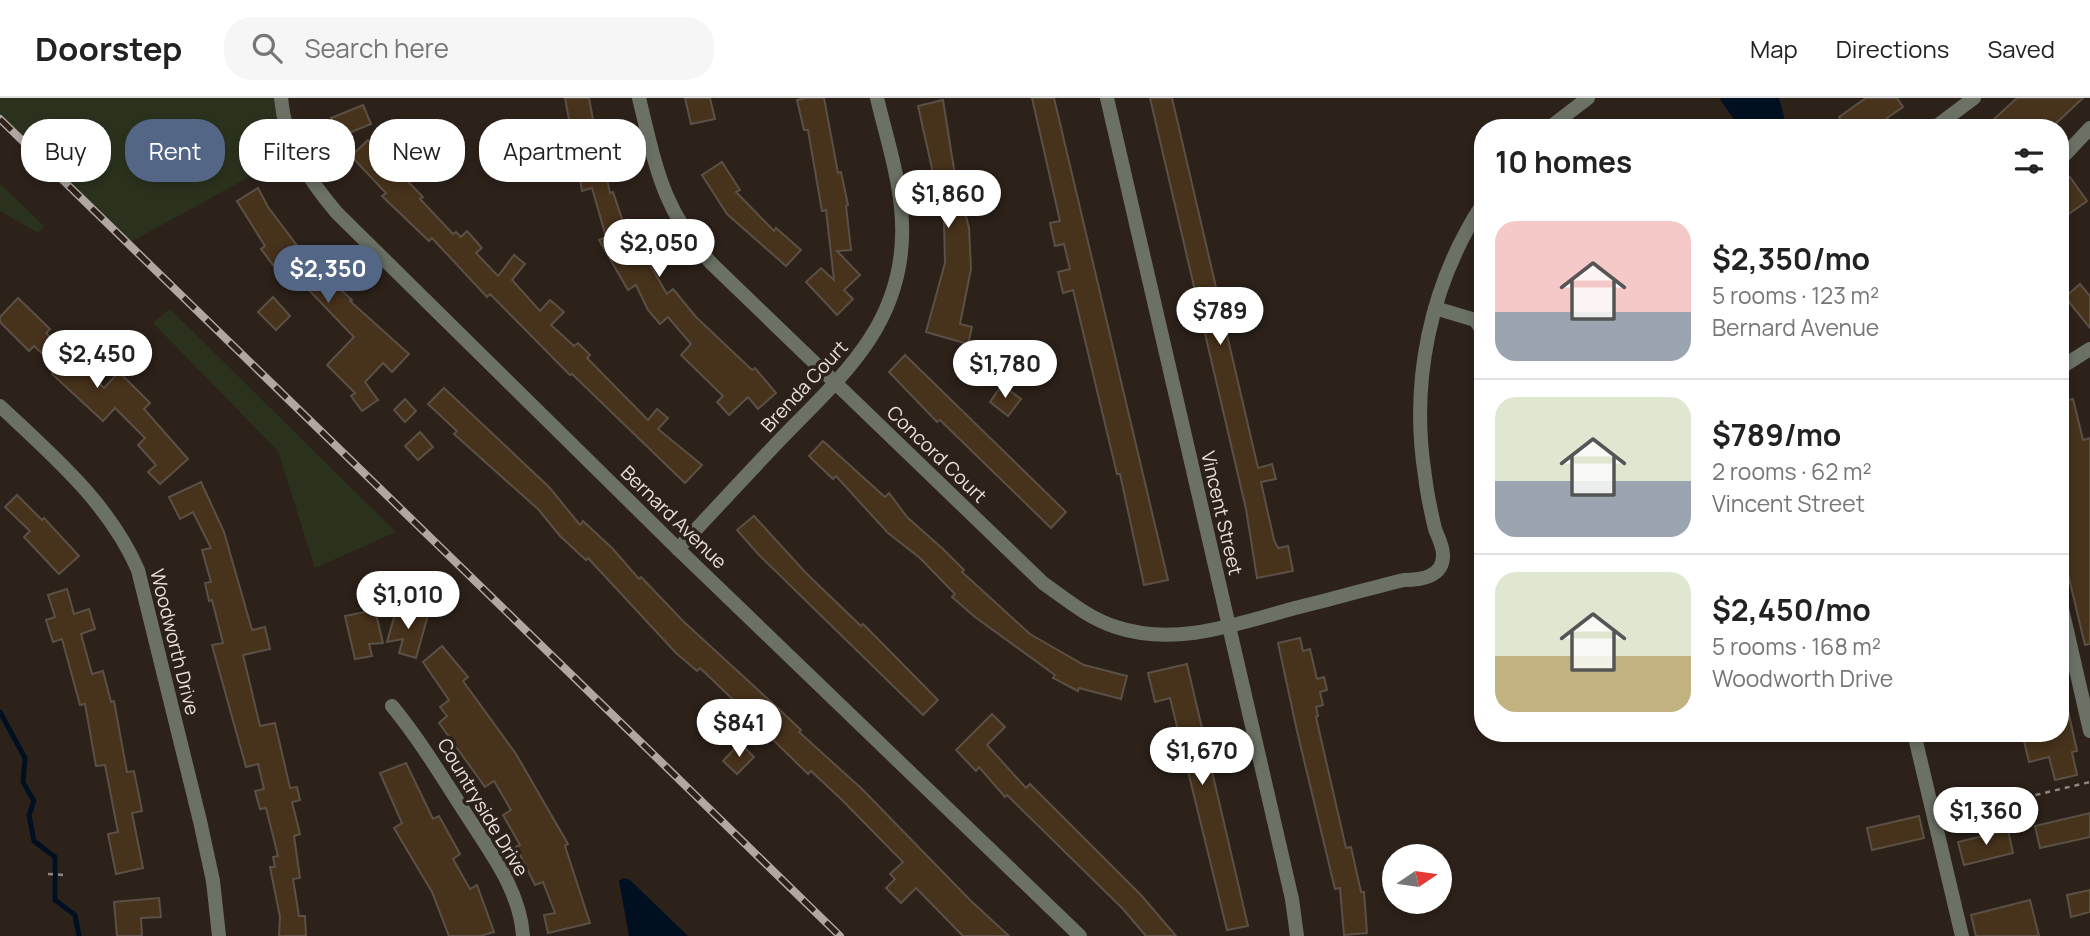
<!DOCTYPE html>
<meta charset="utf-8">
<style>
:root{--surface:#fff;--page:#f6f6f6;--text:#222;--muted:#767676;--line:#e0e0e0;--accent:#546685}
body{margin:0;font-family:Manrope,sans-serif;background:var(--page);color:var(--text);height:100vh;display:flex;flex-direction:column;font-size:26px;white-space:nowrap}
*{box-sizing:border-box;margin:0}
p{font-size:23px;color:var(--muted)}
.icon{flex:none;width:38px;height:38px;fill:none;stroke:currentColor;stroke-width:2;stroke-linecap:round;stroke-linejoin:round}
.map{position:relative;flex:1;overflow:hidden}
.sheet{position:absolute;left:1474px;top:21px;width:595px;height:623px;display:flex;flex-direction:column;background:var(--surface);border-radius:28px;box-shadow:0 4px 10px #0003}
.sheet>*{flex:none}
.hud{position:absolute;left:21px;top:21px;width:665px;height:63px;display:flex;gap:14px}
.needle{width:46px;rotate:77deg}
.controls{position:absolute;left:1382px;top:746px;display:grid;gap:14px}
.controls a{display:grid;place-items:center;width:70px;height:70px;border-radius:50%;background:var(--surface);box-shadow:0 4px 10px #0003;font-size:35px}
.price{position:absolute;translate:-50% -60px;padding:0 16px;border-radius:24px;background:#fff;color:#222;font-size:23px;line-height:46px;filter:drop-shadow(0 2px 4px #0008)}
.price::after{content:'';position:absolute;left:50%;top:42px;width:21px;height:16px;margin-left:-10px;background:inherit;clip-path:polygon(0 0,100% 0,50% 100%)}
.price.selected{background:var(--accent);color:#fff}
ul{padding:0;list-style:none}
li{display:flex;align-items:center;gap:21px;height:175px;padding:0 21px}
li+li{border-top:2px solid var(--line)}
li span{display:grid;place-items:center;flex:none;width:196px;height:140px;border-radius:21px;color:#555}
li>.icon{margin-inline-start:auto}
span .icon{width:84px;height:84px;fill:#fffc;stroke-width:1}
li b{font-size:30px}
h2{display:flex;justify-content:space-between;align-items:center;height:84px;padding:0 21px;font-size:30px}
.pill{padding:0 24px;border-radius:28px;background:var(--surface);box-shadow:0 4px 10px #0003;font-size:24px;line-height:63px}
.pill.selected{background:var(--accent);color:#fff}
header{display:flex;align-items:center;gap:42px;box-sizing:border-box;height:98px;padding:0 35px;background:var(--surface);border-bottom:2px solid var(--line)}
header strong{font-size:33px}
nav{display:flex;gap:38px;margin-inline-start:auto;font-size:24px}
.search{width:490px;height:63px;background:var(--page);display:flex;align-items:center;gap:18px;box-sizing:border-box;padding:0 24px;border-radius:28px;color:var(--muted);font-size:26px}
.map>svg:first-child{display:block}
</style>
<header>
<strong>Doorstep</strong>
<div class="search"><svg class="icon" aria-label="search" viewBox="0 0 24 24"><circle cx="10" cy="10" r="6"/><path d="M15 15l6 6"/></svg>Search here</div>
<nav><a>Map</a><a>Directions</a><a>Saved</a></nav>
</header>
<div class="map">
<svg width="2090" height="838" viewBox="0 0 2090 838">
<rect width="100%" height="100%" fill="#2d221a"/>
<g fill="#2a321d">
<polygon points="0,0 281,0 295,54 127,146 0,21"/>
<polygon points="0,86 44,128 38,135 0,113"/>
<polygon points="170,211 396,434 315,470 278,353 153,225"/>
</g>
<g fill="#001020">
<polygon points="1719,0 1779,0 1787,30 1740,30"/>
<polygon points="624,780 630,782 688,838 629,838 619,783"/>
</g>
<g fill="none" stroke-linecap="round" stroke-linejoin="round">
<polyline stroke="#001020" stroke-width="5" points="0,614 25,660 23,684 34,703 29,717 34,743 55,759 55,802 75,817 79,838"/>
</g>
<g fill="#47321c" stroke="#5b5045" stroke-width="2">
<polygon points="565,0 589,0 600,60 602,59 610,95 613,94 623,124 618,126 641,163 646,160 667,196 673,191 696,219 752,272 755,270 776,295 758,311 748,299 729,317 717,304 723,298 681,257 691,246 668,219 660,226 648,212 636,187 628,192 599,142 606,139 592,90 582,93"/>
<polygon points="685,0 710,0 715,21 691,26"/>
<polygon points="806,0 824,0 838,75 841,74 848,107 846,108 851,152 837,153 860,177 844,192 853,201 837,217 806,184 821,170 834,182 826,112 822,113 808,32 804,32 797,2"/>
<polygon points="1032,0 1054,0 1168,482 1144,487 1120,376 1117,376 1073,192 1063,195 1058,174 1070,171 1064,146 1055,148 1050,125 1060,123"/>
<polygon points="1150,0 1172,0 1258,370 1272,366 1276,381 1261,384 1274,442 1278,450 1288,448 1293,473 1257,480 1246,411"/>
<polygon points="1866,0 1897,0 1903,9 1887,20 1894,30 1846,30 1839,19"/>
<polygon points="2017,0 2083,0 2051,30 1999,30 1993,22"/>
<polygon points="943,2 954,71 969,130 971,171 960,226 972,229 968,246 926,234 945,165 944,124 918,8"/>
<polygon points="363,7 371,26 339,39 331,20"/>
<polygon points="368,42 423,99 420,101 453,136 456,134 461,139 467,133 482,150 476,155 498,178 514,157 525,166 512,182 540,213 550,202 564,214 551,227 574,248 578,245 590,257 587,260 648,322 657,311 668,320 658,331 702,367 685,385 572,276 570,277 490,196 487,199 432,140 429,143 382,98 386,95 351,58"/>
<polygon points="722,64 740,92 736,94 774,133 776,130 801,152 786,168 727,116 702,77"/>
<polygon points="2070,79 2087,103 2060,122 2060,86"/>
<polygon points="258,90 268,109 302,154 312,165 317,160 331,175 327,179 352,202 350,203 409,256 392,274 383,265 365,284 378,302 362,313 351,298 355,295 327,267 354,239 280,162 273,167 261,151 265,148 237,103"/>
<polygon points="2080,186 2090,198 2090,230 2065,199"/>
<polygon points="273,199 290,218 276,232 258,214"/>
<polygon points="18,200 50,231 46,235 104,290 119,274 150,305 144,311 188,361 160,386 148,374 156,367 138,347 145,340 115,310 103,323 52,276 58,270 34,248 29,253 0,224 0,219"/>
<polygon points="905,257 1066,414 1051,430 940,322 937,324 889,274"/>
<polygon points="1002,287 1021,301 1008,318 990,304"/>
<polygon points="444,290 549,389 580,427 583,423 613,451 639,481 641,479 684,524 781,613 801,632 799,634 862,691 970,802 1009,838 963,838 916,790 901,805 886,790 895,781 890,776 903,764 841,701 811,673 808,676 757,626 738,644 725,631 744,612 700,570 697,573 676,555 588,460 586,462 560,438 539,412 454,336 457,333 428,306"/>
<polygon points="405,301 416,313 405,324 394,312"/>
<polygon points="2073,301 2083,342 2090,340 2090,546 2085,547 2060,443 2060,304"/>
<polygon points="420,334 433,349 418,362 405,348"/>
<polygon points="823,343 885,399 889,395 907,419 943,451 964,472 962,474 1030,536 1084,567 1127,578 1121,601 1079,590 1078,593 1053,580 1055,577 975,519 952,499 955,496 920,460 888,435 836,378 833,381 809,358"/>
<polygon points="201,384 224,434 252,532 265,529 270,551 243,557 260,628 275,625 290,690 297,689 300,702 292,704 300,736 294,738 300,780 293,781 299,818 305,818 306,838 279,838 280,819 270,769 275,769 273,759 278,758 266,710 260,711 255,693 264,691 258,666 246,669 212,547 223,545 212,502 209,503 205,485 211,484 202,452 211,450 193,414 180,421 169,399"/>
<polygon points="17,397 42,422 44,420 79,458 59,476 24,439 30,433 5,409"/>
<polygon points="754,418 806,475 861,528 863,526 938,602 923,617 759,457 737,432"/>
<polygon points="67,491 74,516 89,511 95,531 81,536 92,576 103,573 111,604 114,603 127,674 134,673 142,713 132,715 143,770 116,776 108,736 118,734 105,667 96,668 85,606 80,607 62,541 53,544 46,522 55,519 48,497"/>
<polygon points="397,509 428,517 416,560 399,555 403,541 387,544"/>
<polygon points="375,512 383,545 369,546 372,558 355,561 345,518"/>
<polygon points="1300,540 1303,553 1310,551 1317,581 1324,579 1327,592 1320,594 1323,607 1316,609 1318,618 1316,619 1346,750 1351,749 1361,794 1364,794 1367,835 1344,837 1340,790 1335,791 1297,633 1278,545"/>
<polygon points="442,548 468,579 463,583 516,656 568,746 565,748 590,825 548,835 544,817 555,815 543,784 535,787 516,749 520,747 503,717 511,712 494,683 485,689 439,625 447,618 440,609 449,602 423,564"/>
<polygon points="1187,566 1248,828 1227,832 1170,600 1155,604 1148,575"/>
<polygon points="2065,599 2077,653 2072,654 2077,677 2055,682 2049,659 2029,664 2024,643 2060,635 2060,600"/>
<polygon points="992,616 1005,629 987,647 1026,690 1030,686 1141,797 1176,838 1146,838 1123,811 1007,697 1005,699 979,669 976,673 956,652"/>
<polygon points="740,645 754,659 737,676 723,663"/>
<polygon points="406,665 433,721 439,718 460,756 453,761 470,791 477,787 494,834 480,838 449,838 432,794 394,730 402,725 380,675"/>
<polygon points="2090,715 2090,739 2040,750 2035,728"/>
<polygon points="1919,718 1924,740 1872,752 1867,730"/>
<polygon points="2008,732 2013,755 1964,767 1958,744"/>
<polygon points="2090,792 2090,814 2071,819 2067,797"/>
<polygon points="159,800 161,819 141,820 142,838 117,838 114,804"/>
<polygon points="2030,802 2039,838 1976,838 1971,817"/>
</g>
<g fill="none" stroke-linecap="round" stroke-linejoin="round">
<g stroke="#8f8680" stroke-width="2.5" stroke-dasharray="5 5" stroke-linecap="butt">
<polyline points="1948,718 2090,684"/>
<polyline points="48,776 65,777"/>
</g>
<g stroke="#6b7265" stroke-width="14">
<path d="M281,0c4,46 27,81 56,115l341,336 402,387"/>
<path d="M639,0c17,69 23,112 73,166l331,319c24,17 45,35 73,44 60,20 121,-3 179,-19 36,-9 72,-19 109,-28 17,0 40,-3 39,-26 0,-7 -5,-18 -8,-25 -4,-17 -8,-35 -10,-53 -15,-94 5,-191 57,-271"/>
<polyline points="1107,0 1292,801 1297,838"/>
<polyline points="1549,30 1588,0"/>
<polyline points="1934,30 1974,0"/>
<polyline points="2060,62 2090,30"/>
<polyline points="1435,210 1475,222 1482,232"/>
<polyline points="2060,270 2090,251"/>
<path d="M0,308c52,49 109,97 138,164l62,251 13,60 6,55"/>
<path d="M678,451c32,-35 65,-70 98,-105 59,-62 123,-112 126,-206 2,-48 -14,-94 -25,-140"/>
<polyline points="2060,502 2090,633"/>
<path d="M392,608c28,34 50,71 74,108 24,38 54,76 57,122"/>
<polyline points="1914,635 1962,838"/>
</g>
<defs>
<polyline id="rail" points="0,21 840,838"/>
</defs>
<use href="#rail" stroke="#b1a8a2" stroke-width="8"/>
<use href="#rail" stroke="#2d221a" stroke-width="5" stroke-dasharray="16" stroke-linecap="butt"/>
</g>
<g text-anchor="middle" stroke-width="7" stroke-linejoin="round" paint-order="stroke">
<g font-size="19" fill="#e9e1dc" stroke="#2d221a">
<text transform="translate(804 288) rotate(-47)" y="7">Brenda Court</text>
<text transform="translate(937 356) rotate(44)" y="7">Concord Court</text>
<text transform="translate(1222 415) rotate(77)" y="7">Vincent Street</text>
<text transform="translate(674 419) rotate(44)" y="7">Bernard Avenue</text>
<text transform="translate(175 544) rotate(76)" y="7">Woodworth Drive</text>
<text transform="translate(483 709) rotate(59)" y="7">Countryside Drive</text>
</g>
</g>
</svg>
<div class="controls">
<a><svg class="needle" viewBox="-14 -14 28 28"><path d="M0-13l5 13h-10z" fill="#e53935"/><path d="M0 13l5-13h-10z" fill="#767676"/></svg></a>
</div>
<b class="price" style="left:948px;top:132px">$1,860</b>
<b class="price" style="left:659px;top:181px">$2,050</b>
<b class="price selected" style="left:328px;top:207px">$2,350</b>
<b class="price" style="left:1220px;top:249px">$789</b>
<b class="price" style="left:97px;top:292px">$2,450</b>
<b class="price" style="left:1005px;top:302px">$1,780</b>
<b class="price" style="left:408px;top:533px">$1,010</b>
<b class="price" style="left:739px;top:661px">$841</b>
<b class="price" style="left:1202px;top:689px">$1,670</b>
<b class="price" style="left:1986px;top:749px">$1,360</b>
<div class="hud">
<a class="pill">Buy</a>
<a class="pill selected">Rent</a>
<a class="pill">Filters</a>
<a class="pill">New</a>
<a class="pill">Apartment</a>
</div>
<section class="sheet">
<h2>10 homes<svg class="icon" aria-label="filters" viewBox="0 0 24 24"><path d="M4 7h16M4 17h16"/><circle cx="9" cy="7" r="2"/><circle cx="15" cy="17" r="2"/></svg></h2>
<ul>
<li><span style="background:linear-gradient(#f6c9c9 65%,#9aa5b1 0)"><svg class="icon" aria-label="home" viewBox="0 0 24 24"><path d="M3 11l9-7 9 7M6 9v11h12V9"/></svg></span><div><b>$2,350/mo</b><p>5 rooms · 123 m²</p><p>Bernard Avenue</p></div></li>
<li><span style="background:linear-gradient(#dfe7d0 60%,#9aa5b1 0)"><svg class="icon" aria-label="home" viewBox="0 0 24 24"><path d="M3 11l9-7 9 7M6 9v11h12V9"/></svg></span><div><b>$789/mo</b><p>2 rooms · 62 m²</p><p>Vincent Street</p></div></li>
<li><span style="background:linear-gradient(#dfe7d0 60%,#c2b280 0)"><svg class="icon" aria-label="home" viewBox="0 0 24 24"><path d="M3 11l9-7 9 7M6 9v11h12V9"/></svg></span><div><b>$2,450/mo</b><p>5 rooms · 168 m²</p><p>Woodworth Drive</p></div></li>
</ul>
</section>
</div>
